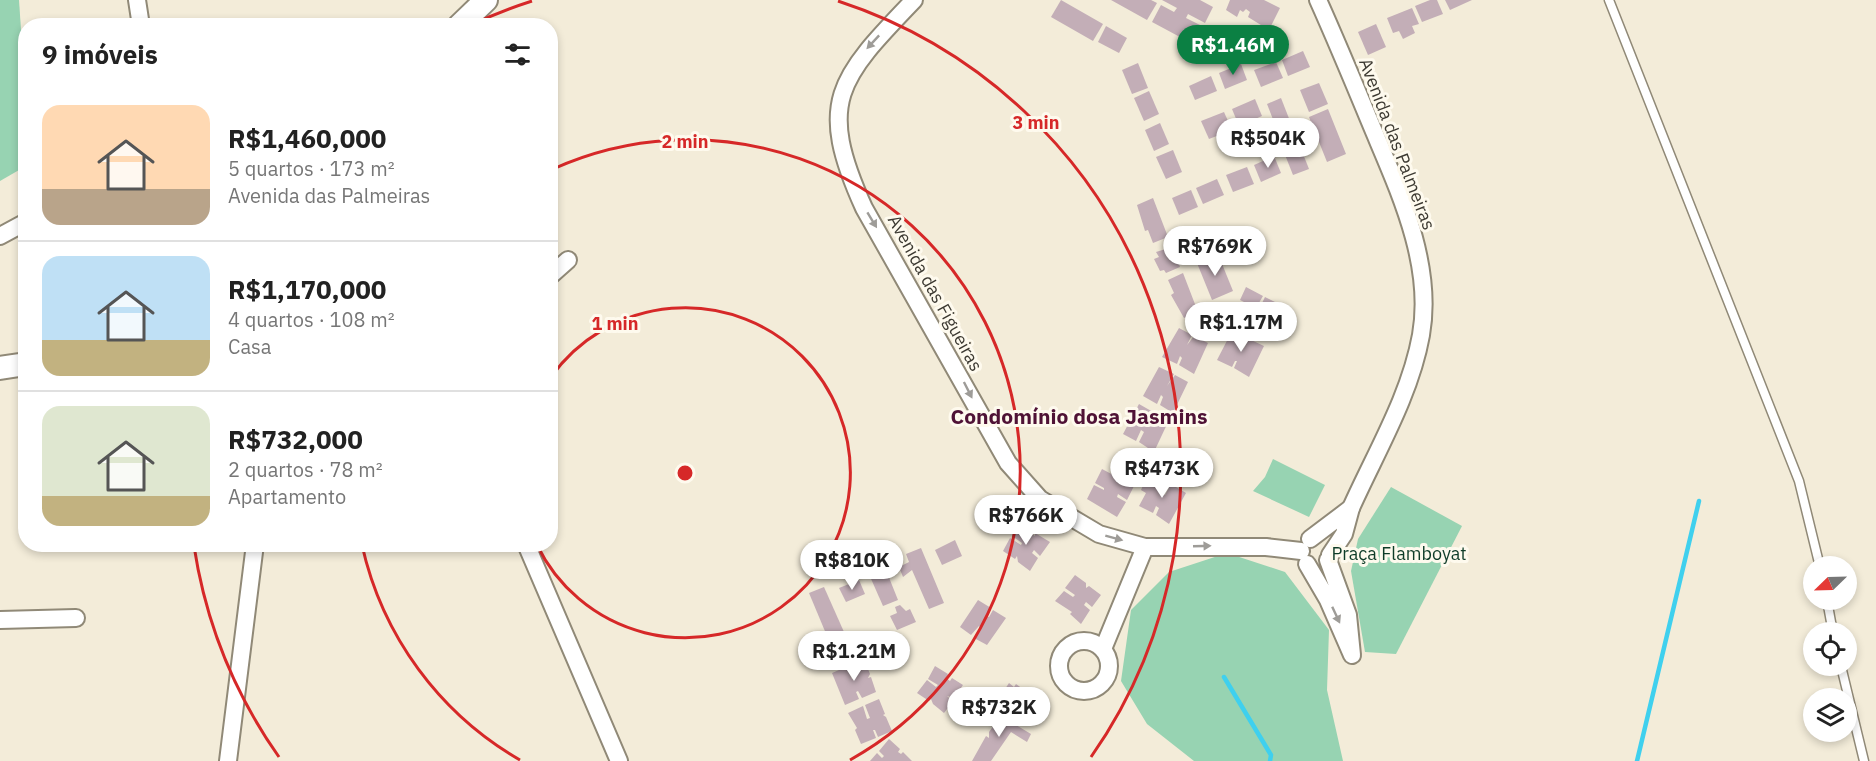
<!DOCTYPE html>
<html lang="pt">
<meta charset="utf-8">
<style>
:root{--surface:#fff;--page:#f2f2f2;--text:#222;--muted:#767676;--line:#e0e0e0;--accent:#0b8043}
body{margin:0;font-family:"IBM Plex Sans",sans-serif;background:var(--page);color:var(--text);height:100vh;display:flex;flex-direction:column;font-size:22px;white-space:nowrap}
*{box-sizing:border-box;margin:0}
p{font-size:20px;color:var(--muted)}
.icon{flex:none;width:33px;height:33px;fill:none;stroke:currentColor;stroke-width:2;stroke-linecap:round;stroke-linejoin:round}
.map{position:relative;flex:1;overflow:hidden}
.sheet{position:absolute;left:18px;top:18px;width:540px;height:534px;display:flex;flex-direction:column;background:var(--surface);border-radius:24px;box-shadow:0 3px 9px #0003}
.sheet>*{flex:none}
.needle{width:39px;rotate:247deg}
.controls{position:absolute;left:1803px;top:556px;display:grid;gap:12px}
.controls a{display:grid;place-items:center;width:54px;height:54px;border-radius:50%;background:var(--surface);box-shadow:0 3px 9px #0003;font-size:30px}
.price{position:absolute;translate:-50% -51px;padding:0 14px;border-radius:21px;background:#fff;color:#222;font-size:20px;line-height:39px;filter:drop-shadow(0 2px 3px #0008)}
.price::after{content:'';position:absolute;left:50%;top:36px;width:18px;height:14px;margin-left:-9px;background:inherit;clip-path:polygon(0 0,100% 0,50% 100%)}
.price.active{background:var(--accent);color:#fff}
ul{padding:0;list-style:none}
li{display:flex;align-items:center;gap:18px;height:150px;padding:0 24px}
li+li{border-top:2px solid var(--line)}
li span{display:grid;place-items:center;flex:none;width:168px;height:120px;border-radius:18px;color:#555}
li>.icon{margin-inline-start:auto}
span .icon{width:72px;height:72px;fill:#fffc;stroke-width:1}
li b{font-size:26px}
h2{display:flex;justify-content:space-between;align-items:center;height:72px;padding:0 24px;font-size:26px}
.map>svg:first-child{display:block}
</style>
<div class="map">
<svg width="1876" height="761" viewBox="0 0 1876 761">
<rect width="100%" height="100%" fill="#f3ecd9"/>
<g fill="#97d3b2">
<polygon points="0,0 19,0 25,89 26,166 0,181"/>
<polygon points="1273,459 1325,485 1309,517 1253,491 1265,477"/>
<polygon points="1391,487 1462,526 1396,654 1365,652 1351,571 1358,539"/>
<polygon points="1227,553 1285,572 1329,630 1327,690 1343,761 1194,761 1147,724 1121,681 1131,610 1169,572"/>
</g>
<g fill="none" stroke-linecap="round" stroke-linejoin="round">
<g stroke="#3fd0ee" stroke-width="4.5">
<polyline points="1224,677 1271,755 1270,761"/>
<polyline points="1637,761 1699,501"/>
</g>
</g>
<g fill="#c3aeb7">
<polygon points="1061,0 1103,24 1093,41 1051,17"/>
<polygon points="1111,0 1151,0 1157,3 1147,20"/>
<polygon points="1162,0 1200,0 1213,7 1205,23 1188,14 1186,18 1202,26 1193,44 1152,22 1161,5 1174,12 1177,8"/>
<polygon points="1230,0 1264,0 1280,8 1269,30 1248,17 1250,12 1246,9 1243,12 1240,10 1237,17 1226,10"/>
<polygon points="1430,0 1437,0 1443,14 1422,22 1415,6"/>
<polygon points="1445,0 1472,0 1450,10"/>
<polygon points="1412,8 1419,24 1412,26 1415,33 1403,39 1399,31 1393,33 1387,18"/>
<polygon points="1376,24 1386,47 1368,55 1358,32"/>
<polygon points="1106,26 1127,38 1119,53 1098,42"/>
<polygon points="1303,51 1310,67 1288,76 1282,60"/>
<polygon points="1276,62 1283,78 1261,87 1254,70"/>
<polygon points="1138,63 1148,88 1132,94 1122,70"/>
<polygon points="1241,64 1247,80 1225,89 1219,73"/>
<polygon points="1211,76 1217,91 1195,100 1189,86"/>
<polygon points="1319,83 1328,104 1309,112 1300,90"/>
<polygon points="1149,91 1159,114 1144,121 1134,98"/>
<polygon points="1281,98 1290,121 1276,127 1267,104"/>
<polygon points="1255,99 1262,116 1239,126 1232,109"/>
<polygon points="1328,109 1346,154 1327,162 1309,117"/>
<polygon points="1224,112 1232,130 1209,139 1201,121"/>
<polygon points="1160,123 1169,144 1154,151 1145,130"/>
<polygon points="1292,126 1309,169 1293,175 1276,132"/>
<polygon points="1173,150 1182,172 1166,179 1156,157"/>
<polygon points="1274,156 1281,173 1261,182 1254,165"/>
<polygon points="1247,167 1254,184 1233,192 1226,175"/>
<polygon points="1217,179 1224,195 1203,204 1196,188"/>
<polygon points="1191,190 1198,207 1179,215 1172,198"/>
<polygon points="1153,198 1168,237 1153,243 1148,230 1145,231 1137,205"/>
<polygon points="1172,247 1180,267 1166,273 1164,270 1160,271 1154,259 1159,257 1156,252"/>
<polygon points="1218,254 1233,291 1212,300 1197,263"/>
<polygon points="1183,273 1198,312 1184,318 1171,295 1174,293 1168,280"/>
<polygon points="1246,287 1263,296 1256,308 1259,309 1265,297 1279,304 1264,339 1247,330 1252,322 1249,320 1244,328 1230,323 1238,306 1242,307 1244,302 1240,300"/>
<polygon points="1179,328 1192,335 1187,345 1194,336 1208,343 1194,374 1179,365 1182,358 1180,356 1177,364 1162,357"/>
<polygon points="1232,331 1247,338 1243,350 1249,339 1264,346 1249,377 1234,368 1237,361 1235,361 1232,367 1217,360"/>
<polygon points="1159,367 1174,374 1167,386 1175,375 1188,382 1173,413 1160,405 1163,397 1161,395 1157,404 1143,396"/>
<polygon points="1139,404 1153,412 1149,419 1151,420 1155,413 1169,420 1154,452 1139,442 1144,432 1141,430 1136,441 1123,434"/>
<polygon points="1102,469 1134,486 1127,500 1118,494 1117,497 1126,502 1117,517 1087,499 1094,485 1104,490 1104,488 1095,483"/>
<polygon points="1155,476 1169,483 1163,494 1165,495 1171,484 1186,493 1169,524 1156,515 1159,508 1156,506 1153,513 1139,506 1146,493 1141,490 1145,481 1151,484"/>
<polygon points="1022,522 1034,531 1032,534 1035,536 1035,533 1050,542 1040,556 1034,550 1032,553 1038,558 1030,571 1018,562 1017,556 1015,559 1003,551 1010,538 1021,545 1022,543 1012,536"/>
<polygon points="955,540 962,556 942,565 935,550"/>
<polygon points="921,548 944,603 929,609 912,570 903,577 899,567 909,562 906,554"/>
<polygon points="884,565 898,600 883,606 868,572"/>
<polygon points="1075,575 1086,583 1086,588 1089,586 1101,595 1092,607 1086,602 1084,605 1090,610 1081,624 1070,614 1072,612 1055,601 1064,591 1073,597 1075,595 1065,588"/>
<polygon points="859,580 865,594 846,602 839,588"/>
<polygon points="824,587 848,641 832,648 809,593"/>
<polygon points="978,600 991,608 987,616 989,617 993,610 1006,618 987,645 974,638 981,628 979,626 971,635 960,627"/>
<polygon points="900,605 906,611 910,609 916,622 897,630 890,616 897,613 895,607"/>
<polygon points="864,659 870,674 868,678 871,677 876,692 862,698 858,691 856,692 859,699 845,705 832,673 846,667 852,679 854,678 848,666"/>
<polygon points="935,666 948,674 946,678 950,681 952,678 963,685 954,698 947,696 953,701 944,713 933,704 931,699 929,701 917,693 927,680 936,687 938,685 928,679"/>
<polygon points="1009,683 1014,687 1016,684 1048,707 1038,721 1030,715 1023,723 1017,708 1001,695"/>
<polygon points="879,699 885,714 883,715 886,717 892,731 878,737 875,730 873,730 876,738 861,744 855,730 857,728 848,713 863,706 867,719 870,718 865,705"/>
<polygon points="1007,713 1018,722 1016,725 1031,734 1027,742 1011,732 991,761 972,761 986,736 989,738 989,732 997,721 999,722"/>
<polygon points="889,739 900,749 898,752 901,754 903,752 912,761 870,761 877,753 882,758 884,756 879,751"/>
</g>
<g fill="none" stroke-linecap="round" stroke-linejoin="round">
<defs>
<g id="lane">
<polyline points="1609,0 1799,481 1820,567"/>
<polyline points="1827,600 1833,633"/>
<polyline points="1841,666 1864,761"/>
</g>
<g id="street">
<polyline points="137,0 141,26"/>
<path d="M914,0c-76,79 -98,102 -50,208l144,255 32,36 59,35 46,13h121l35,4"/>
<path d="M1318,0c18,40 35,81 52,122 27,65 64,140 51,213 -11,61 -45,117 -70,173"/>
<polyline points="0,236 26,222"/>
<polyline points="550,276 568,260"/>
<polyline points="1310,539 1351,508 1344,534 1330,555"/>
<polyline points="526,544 619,761"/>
<polyline points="1307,564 1328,600 1352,655 1348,615 1328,560"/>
<polyline points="0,620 76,618"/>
<circle cx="1084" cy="666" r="25"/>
<polyline points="1103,649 1145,547"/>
<polyline points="228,761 255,544"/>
</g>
<g id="secondary">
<polyline points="459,26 486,0"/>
<polyline points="0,368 26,364"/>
</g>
</defs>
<use href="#lane" stroke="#908977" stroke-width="11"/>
<use href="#street" stroke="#908977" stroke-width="20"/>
<use href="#secondary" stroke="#908977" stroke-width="26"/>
<use href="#lane" stroke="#fff" stroke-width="8"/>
<use href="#street" stroke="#fff" stroke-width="16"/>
<use href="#secondary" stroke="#fff" stroke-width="22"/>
</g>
<defs><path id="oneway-solid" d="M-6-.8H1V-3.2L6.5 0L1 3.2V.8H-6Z" transform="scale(1.5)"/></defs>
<g fill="#9e9c98">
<use href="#oneway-solid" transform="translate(873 42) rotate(133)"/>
<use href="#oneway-solid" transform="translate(872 220) rotate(59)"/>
<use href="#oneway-solid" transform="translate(968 390) rotate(63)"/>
<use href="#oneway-solid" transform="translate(1114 538) rotate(15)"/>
<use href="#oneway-solid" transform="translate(1202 546) rotate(-2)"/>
<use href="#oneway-solid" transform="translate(1336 615) rotate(65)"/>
</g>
<g fill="none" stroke="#d62828" stroke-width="3">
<path d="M551 377A165 165 0 1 1 537 545"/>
<path d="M520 760A331 331 0 0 1 362 545M553 169A331 331 0 0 1 850 760"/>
<path d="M279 757A496 496 0 0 1 194 546M471 25A496 496 0 0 1 532 1M838 1A496 496 0 0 1 1091 757"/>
</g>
<g text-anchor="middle" stroke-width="6" stroke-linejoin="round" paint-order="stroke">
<g font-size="18" fill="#3c3931" stroke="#fefaee">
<text transform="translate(1397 144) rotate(69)" y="6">Avenida das Palmeiras</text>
<text transform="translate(935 293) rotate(61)" y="6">Avenida das Figueiras</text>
</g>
<g font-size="18" fill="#0e3c28" stroke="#fefaee">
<text x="1399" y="560">Praça Flamboyat</text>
</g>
<g font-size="21" font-weight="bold" fill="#4f1236" stroke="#fefaee">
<text x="1079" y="424">Condomínio dosa Jasmins</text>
</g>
</g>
<circle cx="685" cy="473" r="9" fill="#d62828" stroke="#fefaee" stroke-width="3"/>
<g font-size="18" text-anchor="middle" font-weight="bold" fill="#d62828" stroke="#fefaee" stroke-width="6" stroke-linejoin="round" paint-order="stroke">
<text x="1036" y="129">3 min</text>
<text x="685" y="148">2 min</text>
<text x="615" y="330">1 min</text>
</g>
</svg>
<div class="controls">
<a><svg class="needle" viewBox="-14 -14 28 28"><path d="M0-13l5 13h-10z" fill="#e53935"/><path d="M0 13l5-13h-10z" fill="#767676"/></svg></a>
<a><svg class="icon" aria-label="locate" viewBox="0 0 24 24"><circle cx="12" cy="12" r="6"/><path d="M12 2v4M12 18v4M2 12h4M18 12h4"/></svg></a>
<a><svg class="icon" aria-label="layers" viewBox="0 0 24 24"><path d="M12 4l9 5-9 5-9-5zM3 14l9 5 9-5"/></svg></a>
</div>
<b class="price active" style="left:1233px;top:76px">R$1.46M</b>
<b class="price" style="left:1268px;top:169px">R$504K</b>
<b class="price" style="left:1215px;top:277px">R$769K</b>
<b class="price" style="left:1241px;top:353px">R$1.17M</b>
<b class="price" style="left:1162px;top:499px">R$473K</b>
<b class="price" style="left:1026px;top:546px">R$766K</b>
<b class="price" style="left:852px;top:591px">R$810K</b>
<b class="price" style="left:854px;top:682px">R$1.21M</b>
<b class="price" style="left:999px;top:738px">R$732K</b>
<section class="sheet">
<h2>9 imóveis<svg class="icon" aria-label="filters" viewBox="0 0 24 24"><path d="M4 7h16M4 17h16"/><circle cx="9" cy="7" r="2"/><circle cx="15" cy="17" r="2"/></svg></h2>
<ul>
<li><span style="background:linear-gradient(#ffd9b3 70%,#b9a48a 0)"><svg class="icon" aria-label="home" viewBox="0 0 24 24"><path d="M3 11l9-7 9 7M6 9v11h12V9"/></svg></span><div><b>R$1,460,000</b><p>5 quartos · 173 m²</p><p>Avenida das Palmeiras</p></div></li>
<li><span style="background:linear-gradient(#bfe0f5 70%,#c2b280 0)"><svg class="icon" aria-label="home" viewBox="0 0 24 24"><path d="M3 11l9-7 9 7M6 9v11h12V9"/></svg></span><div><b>R$1,170,000</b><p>4 quartos · 108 m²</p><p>Casa</p></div></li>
<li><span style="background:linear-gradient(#dfe7d0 75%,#c2b280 0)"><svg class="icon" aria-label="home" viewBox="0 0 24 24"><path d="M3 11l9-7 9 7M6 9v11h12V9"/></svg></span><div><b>R$732,000</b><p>2 quartos · 78 m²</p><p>Apartamento</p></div></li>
</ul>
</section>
</div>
